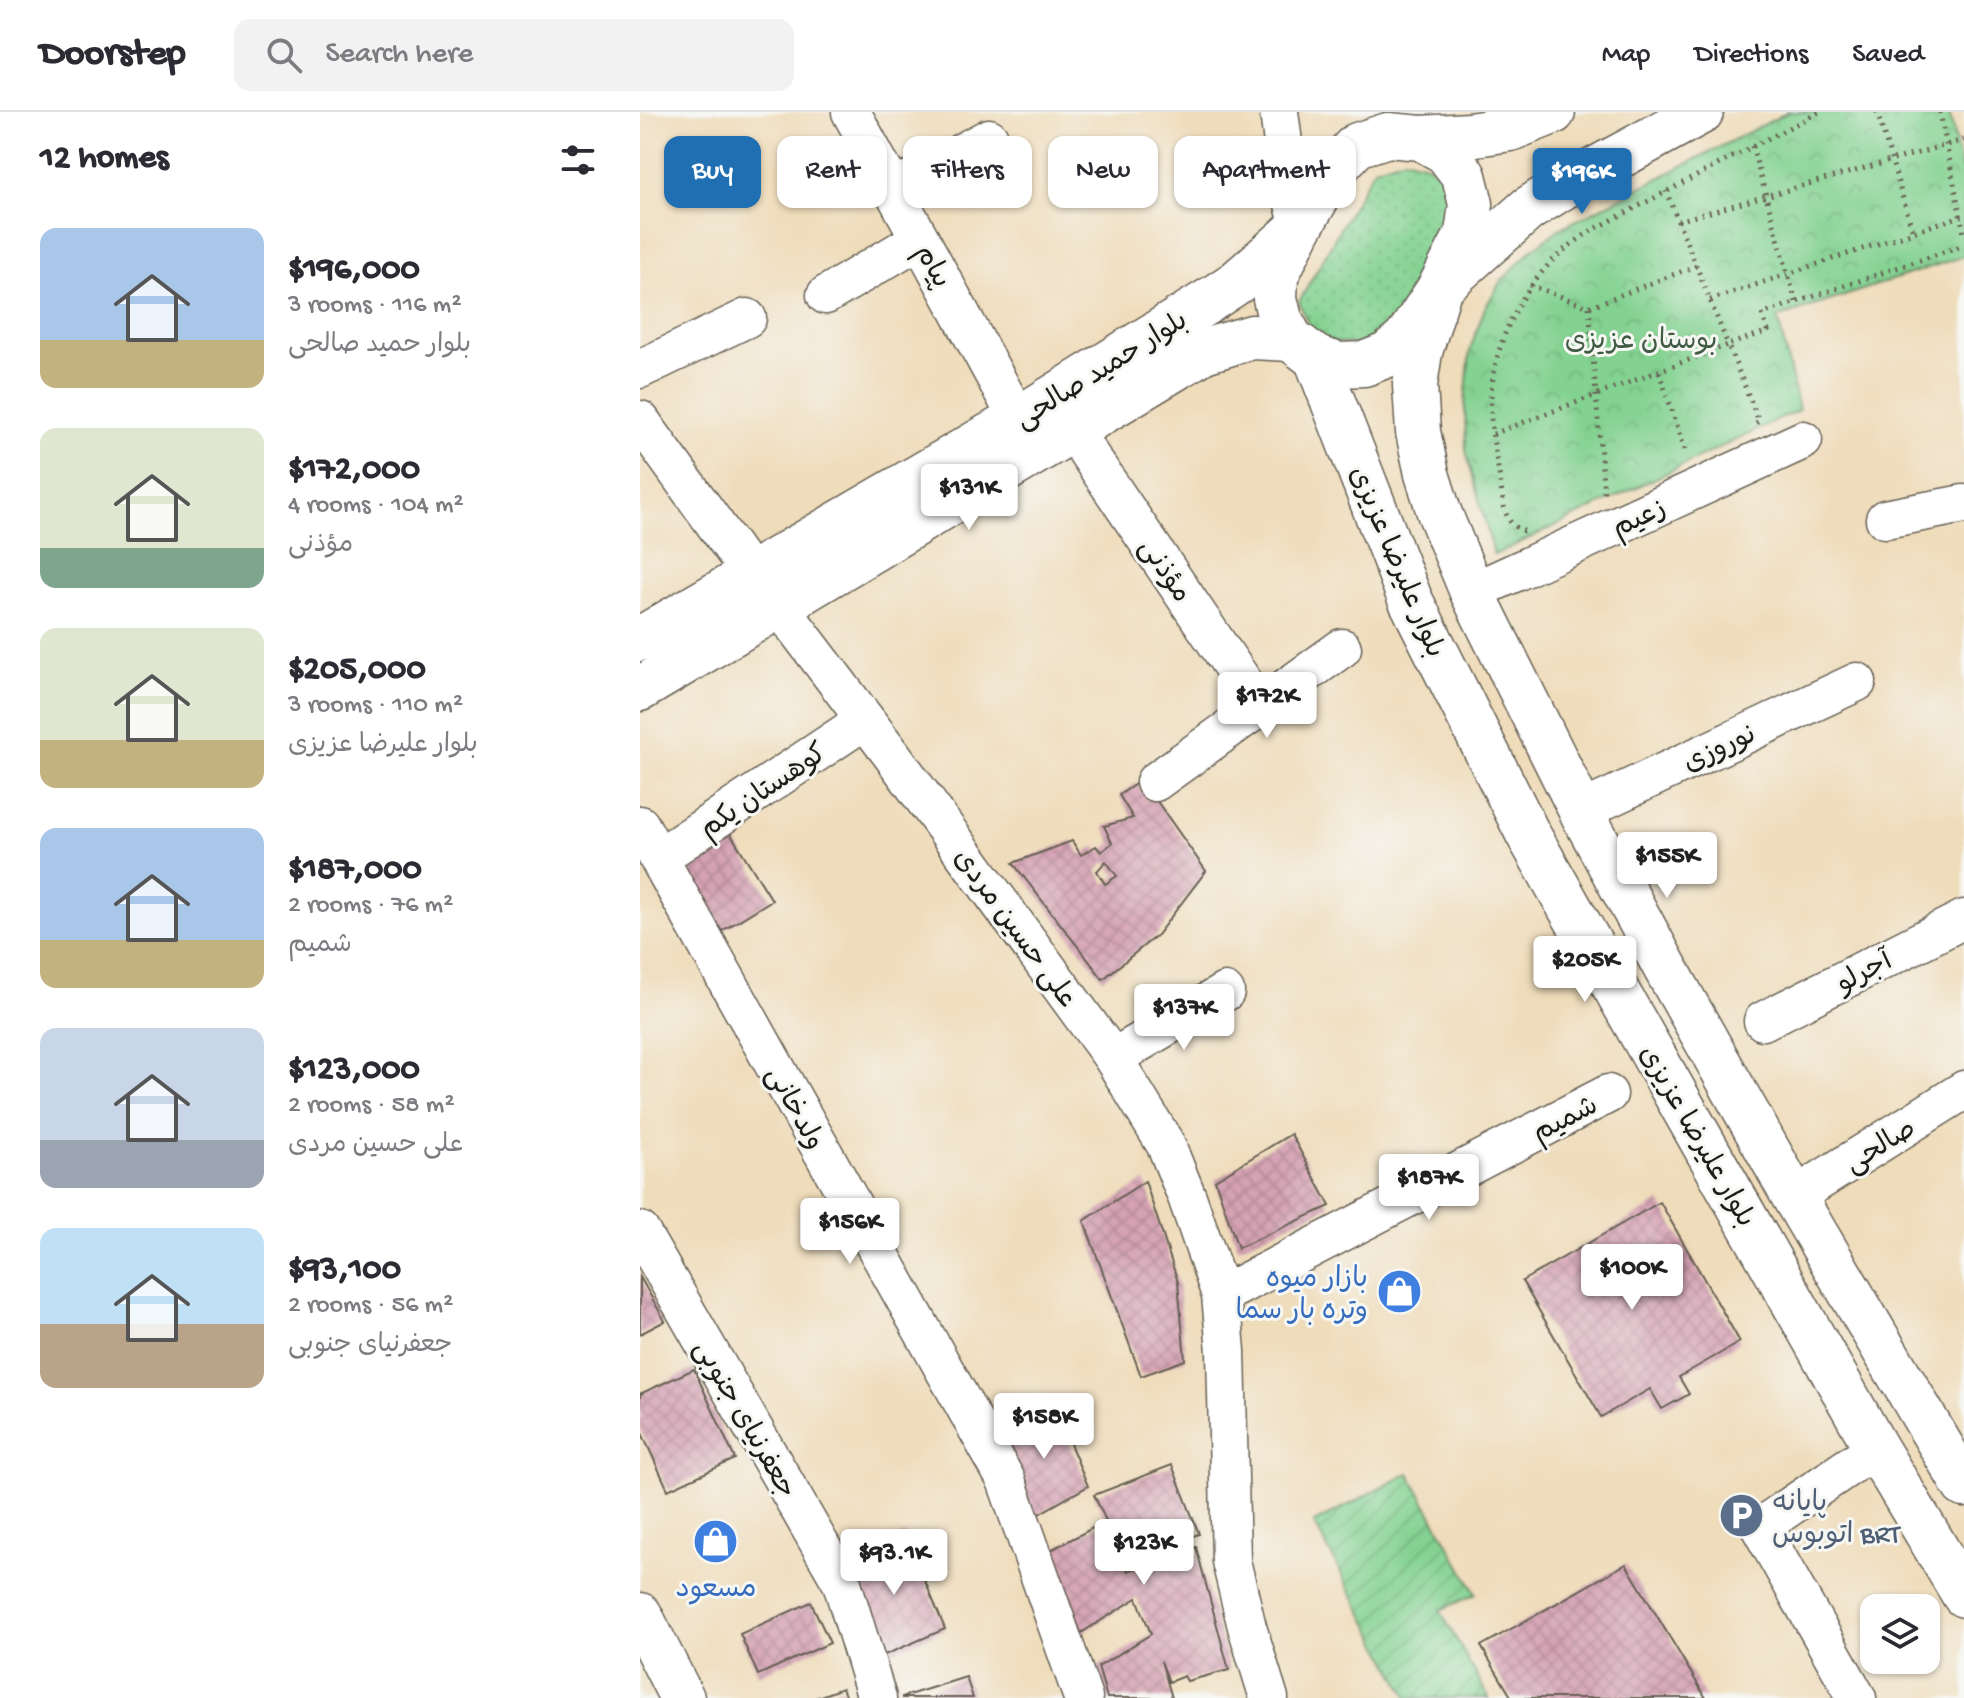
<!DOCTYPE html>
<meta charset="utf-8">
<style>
:root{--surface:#fff;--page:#f2f2f3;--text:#2b2b33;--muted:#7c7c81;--line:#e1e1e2;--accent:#1f6fb2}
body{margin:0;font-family:"Gochi Hand","Playpen Sans Arabic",sans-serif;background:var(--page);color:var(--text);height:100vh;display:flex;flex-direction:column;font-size:30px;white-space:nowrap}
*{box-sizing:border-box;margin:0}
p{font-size:26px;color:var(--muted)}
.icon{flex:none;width:44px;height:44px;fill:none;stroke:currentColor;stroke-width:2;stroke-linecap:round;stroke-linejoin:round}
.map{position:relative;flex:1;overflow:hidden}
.drawer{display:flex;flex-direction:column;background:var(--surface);width:640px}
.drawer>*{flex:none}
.guide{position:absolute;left:24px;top:24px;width:760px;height:72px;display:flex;gap:16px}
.controls{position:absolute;left:1220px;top:1482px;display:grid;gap:16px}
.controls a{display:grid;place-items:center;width:80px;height:80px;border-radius:16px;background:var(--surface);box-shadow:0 2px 6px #0004;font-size:40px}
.price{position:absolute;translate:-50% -68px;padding:0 18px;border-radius:8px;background:#fff;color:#222;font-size:26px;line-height:52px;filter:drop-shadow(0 2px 4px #0008)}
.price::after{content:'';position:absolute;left:50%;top:48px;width:24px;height:18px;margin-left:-12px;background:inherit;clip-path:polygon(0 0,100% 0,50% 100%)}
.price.selected{background:var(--accent);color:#fff}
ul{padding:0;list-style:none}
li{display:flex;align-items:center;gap:24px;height:200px;padding:0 40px}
li span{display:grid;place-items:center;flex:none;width:224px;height:160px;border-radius:16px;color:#555}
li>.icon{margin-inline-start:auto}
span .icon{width:96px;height:96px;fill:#fffc;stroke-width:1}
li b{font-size:34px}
h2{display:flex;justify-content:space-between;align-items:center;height:96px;padding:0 40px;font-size:34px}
.chip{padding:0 28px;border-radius:16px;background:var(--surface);box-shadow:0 2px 6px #0004;font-size:28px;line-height:72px}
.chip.selected{background:var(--accent);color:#fff}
header{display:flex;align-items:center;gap:48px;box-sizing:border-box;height:112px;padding:0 40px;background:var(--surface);border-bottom:2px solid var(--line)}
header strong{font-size:38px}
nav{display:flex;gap:44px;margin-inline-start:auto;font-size:28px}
.search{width:560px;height:72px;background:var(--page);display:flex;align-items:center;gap:20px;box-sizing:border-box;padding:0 28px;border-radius:16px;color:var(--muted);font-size:30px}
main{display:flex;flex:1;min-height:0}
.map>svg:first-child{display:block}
</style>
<header>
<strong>Doorstep</strong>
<div class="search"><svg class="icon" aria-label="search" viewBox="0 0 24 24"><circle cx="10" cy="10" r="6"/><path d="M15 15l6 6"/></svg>Search here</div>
<nav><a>Map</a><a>Directions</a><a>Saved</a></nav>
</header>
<main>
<section class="drawer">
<h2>12 homes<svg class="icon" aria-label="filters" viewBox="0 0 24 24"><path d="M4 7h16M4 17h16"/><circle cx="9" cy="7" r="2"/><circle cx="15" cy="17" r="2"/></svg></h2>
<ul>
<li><span style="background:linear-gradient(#a9c7e8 70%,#c2b280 0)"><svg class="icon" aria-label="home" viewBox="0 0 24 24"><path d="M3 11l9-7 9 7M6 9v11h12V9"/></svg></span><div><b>$196,000</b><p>3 rooms · 116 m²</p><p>بلوار حمید صالحی</p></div></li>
<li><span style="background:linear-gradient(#dfe7d0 75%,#7fa58c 0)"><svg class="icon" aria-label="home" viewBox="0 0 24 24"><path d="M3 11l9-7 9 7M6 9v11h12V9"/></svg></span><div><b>$172,000</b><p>4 rooms · 104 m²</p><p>مؤذنی</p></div></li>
<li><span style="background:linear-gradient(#dfe7d0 70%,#c2b280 0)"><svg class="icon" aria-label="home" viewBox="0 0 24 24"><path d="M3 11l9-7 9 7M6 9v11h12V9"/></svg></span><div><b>$205,000</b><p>3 rooms · 110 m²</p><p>بلوار علیرضا عزیزی</p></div></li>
<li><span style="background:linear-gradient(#a9c7e8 70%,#c2b280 0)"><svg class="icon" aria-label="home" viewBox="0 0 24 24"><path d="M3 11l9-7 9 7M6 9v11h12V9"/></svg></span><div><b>$187,000</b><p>2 rooms · 76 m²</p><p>شمیم</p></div></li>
<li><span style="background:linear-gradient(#c9d6e8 70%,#9aa5b1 0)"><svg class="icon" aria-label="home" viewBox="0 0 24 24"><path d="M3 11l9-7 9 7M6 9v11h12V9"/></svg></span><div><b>$123,000</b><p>2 rooms · 58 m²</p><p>علی حسین مردی</p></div></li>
<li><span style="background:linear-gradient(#bfe0f5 60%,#b9a48a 0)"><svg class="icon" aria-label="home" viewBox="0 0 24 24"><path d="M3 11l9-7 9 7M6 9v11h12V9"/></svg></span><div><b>$93,100</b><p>2 rooms · 56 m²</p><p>جعفرنیای جنوبی</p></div></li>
</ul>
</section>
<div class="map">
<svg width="1324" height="1586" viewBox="0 0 1324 1586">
<defs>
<pattern id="grass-dots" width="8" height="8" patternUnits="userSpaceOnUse" patternTransform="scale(2)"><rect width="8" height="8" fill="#83d291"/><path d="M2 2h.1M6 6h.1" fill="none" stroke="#71b47c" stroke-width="1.8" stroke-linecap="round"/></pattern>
<pattern id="park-crowns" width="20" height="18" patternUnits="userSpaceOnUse" patternTransform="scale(2)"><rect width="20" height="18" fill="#83d291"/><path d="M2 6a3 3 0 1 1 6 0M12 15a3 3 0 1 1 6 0" fill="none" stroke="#71b47c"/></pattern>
<pattern id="garden-furrows" width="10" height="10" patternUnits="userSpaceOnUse" patternTransform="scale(2)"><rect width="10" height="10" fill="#83d291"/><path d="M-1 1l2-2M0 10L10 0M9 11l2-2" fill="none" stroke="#71b47c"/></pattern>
<pattern id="building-cross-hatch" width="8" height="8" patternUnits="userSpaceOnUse" patternTransform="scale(2)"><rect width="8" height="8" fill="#d5a2b4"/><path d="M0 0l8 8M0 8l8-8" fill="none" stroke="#b68b9a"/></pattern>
</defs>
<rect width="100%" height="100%" fill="#f6f6f2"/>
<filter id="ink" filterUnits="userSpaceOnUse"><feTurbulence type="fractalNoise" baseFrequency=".0125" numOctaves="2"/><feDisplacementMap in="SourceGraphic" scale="16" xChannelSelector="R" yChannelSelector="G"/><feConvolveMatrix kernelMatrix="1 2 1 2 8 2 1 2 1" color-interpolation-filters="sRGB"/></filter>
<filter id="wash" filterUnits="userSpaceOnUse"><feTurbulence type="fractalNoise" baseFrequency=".006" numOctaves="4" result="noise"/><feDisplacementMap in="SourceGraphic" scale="32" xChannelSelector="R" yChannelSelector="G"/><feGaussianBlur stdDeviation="1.8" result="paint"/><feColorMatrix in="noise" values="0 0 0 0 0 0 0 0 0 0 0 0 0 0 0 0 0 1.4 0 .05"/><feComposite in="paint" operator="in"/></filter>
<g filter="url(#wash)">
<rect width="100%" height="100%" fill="#efdcba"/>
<polygon fill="url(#grass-dots)" stroke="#507756" stroke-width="2" points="764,46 786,52 803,63 813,104 744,224 715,233 690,229 670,217 659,190 734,56"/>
<polygon fill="url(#park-crowns)" stroke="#507756" stroke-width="2" points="1148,0 1309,0 1324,67 1324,144 1138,206 1159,298 854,443 826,339 825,291 830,238 844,198 859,172 889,140 919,117"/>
<polygon fill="url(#garden-furrows)" stroke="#507756" stroke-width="2" points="769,1361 836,1482 800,1498 849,1586 768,1586 674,1411"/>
<g id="blocks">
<g fill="url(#building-cross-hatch)" fill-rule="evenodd">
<path d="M497,671l11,17 6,-3 52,74 -49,64 -54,44 -90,-116 59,-22 9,14 15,-9 5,6 11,-9 -8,-17 29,-8 -14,-23zM466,749l11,15 -12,8 -8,-13z"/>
<polygon points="90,721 132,788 80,820 42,750"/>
<polygon points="651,1022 690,1094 598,1136 575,1068"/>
<polygon points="505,1069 538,1170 545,1248 501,1264 444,1109"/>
<polygon points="1020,1090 1100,1230 1039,1265 1049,1282 1022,1297 1010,1277 961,1305 882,1169"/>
<polygon points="0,1165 25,1209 0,1222"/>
<polygon points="54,1257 95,1347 28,1378 0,1317 0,1282"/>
<polygon points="414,1294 448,1374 395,1404 361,1324"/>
<polygon points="532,1353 559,1422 483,1448 488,1459 556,1435 589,1558 547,1569 544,1564 529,1570 521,1549 532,1586 467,1586 458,1555 511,1522 497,1486 441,1521 409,1439 466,1409 454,1383"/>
<polygon points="265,1421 305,1517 240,1545 203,1460"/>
<polygon points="986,1452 1066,1586 872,1586 841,1534"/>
<polygon points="171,1490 190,1531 118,1563 100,1522"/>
<polygon points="326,1565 333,1586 262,1586 262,1585"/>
<polygon points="202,1576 206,1586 175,1586"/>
</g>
</g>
</g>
<g filter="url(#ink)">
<use href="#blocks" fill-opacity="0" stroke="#665f53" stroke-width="2"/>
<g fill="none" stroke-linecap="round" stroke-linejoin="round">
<defs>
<g id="minor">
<polyline points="211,0 378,307"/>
<polyline points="639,0 648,69 660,115"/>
<polyline points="253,77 349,26"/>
<polyline points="186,183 280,127"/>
<polyline points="0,257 107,206"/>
<polyline points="0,308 111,462"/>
<polyline points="433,319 620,595"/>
<polyline points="1245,407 1324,392"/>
<polyline points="832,480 1163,328"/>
<polyline points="139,494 252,643 473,946 526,1033 547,1085 581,1183 586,1239 591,1449 607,1515 629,1586"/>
<polyline points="515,670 702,536"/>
<polyline points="941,699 1217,570"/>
<polyline points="0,713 366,1368 443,1586"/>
<polyline points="18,746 225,608"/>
<polyline points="1123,909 1324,807"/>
<polyline points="473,946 585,880"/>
<polyline points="1154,1085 1324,978"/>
<polyline points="0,1119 202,1471 237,1586"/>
<polyline points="581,1183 968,982"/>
<polyline points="1217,1586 1120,1415 1236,1336"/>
</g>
<g id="major">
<polyline points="1061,0 923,75 888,97 800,175 780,240 775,273 778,320 787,362 799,400 832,480 941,699 1025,855 1154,1085 1324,1373"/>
<polygon points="748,23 781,26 806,40 824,64 831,92 827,122 800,175 766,227 747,243 724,252 699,253 676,246 651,227 640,207 635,186 636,164 660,115 694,57 717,33"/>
<polyline points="781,26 829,23 870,17 913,0"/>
<polyline points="676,246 770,487 888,722 1236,1336 1324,1483"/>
<polyline points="0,527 378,307 570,188 597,170 660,115"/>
<polyline points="0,577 564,239 612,225 651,227"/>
</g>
<polyline id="highway" points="0,1503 42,1586"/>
</defs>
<use href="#minor" stroke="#665f53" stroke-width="41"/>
<use href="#major" stroke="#665f53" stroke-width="47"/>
<use href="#highway" stroke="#665f53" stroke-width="47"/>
<g stroke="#665f53" stroke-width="5" stroke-dasharray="2 6" stroke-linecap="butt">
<polyline points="1237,0 1273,120"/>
<polyline points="1300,0 1324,122"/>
<polyline points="1112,34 1156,190"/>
<polyline points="1038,109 1324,28"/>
<polyline points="890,173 949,195 1056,154"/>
<polyline points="1070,188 1324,103"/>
<polyline points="949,195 964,382"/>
<polyline points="1019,260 1047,343"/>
<polyline points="1116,311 1119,309 1088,233 1128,219 1122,202 1324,133"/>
<polyline points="853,322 1088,233 1026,79"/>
<path d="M884,419c-22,-6 -21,-33 -24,-52 -5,-28 -11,-57 -9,-85 4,-52 28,-100 64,-136 10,-10 23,-18 34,-26l230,-120"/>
</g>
<use href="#minor" stroke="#fff" stroke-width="38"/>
<use href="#major" stroke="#fff" stroke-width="44"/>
<use href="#highway" stroke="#fff" stroke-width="44"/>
</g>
</g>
<defs>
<symbol id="shop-disc" viewBox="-11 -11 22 22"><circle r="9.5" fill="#3f7fe0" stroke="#f6f6f2"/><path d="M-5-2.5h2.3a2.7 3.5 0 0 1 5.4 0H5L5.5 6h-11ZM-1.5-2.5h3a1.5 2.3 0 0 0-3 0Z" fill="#fff"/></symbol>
<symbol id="parking-disc" viewBox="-11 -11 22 22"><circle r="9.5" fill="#5c6f8a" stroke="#f6f6f2"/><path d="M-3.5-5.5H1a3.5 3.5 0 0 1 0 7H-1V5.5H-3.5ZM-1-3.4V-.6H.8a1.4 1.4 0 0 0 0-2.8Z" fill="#fff"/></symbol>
</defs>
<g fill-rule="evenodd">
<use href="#shop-disc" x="734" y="1154" width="51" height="51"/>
<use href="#parking-disc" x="1076" y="1378" width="51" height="51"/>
<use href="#shop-disc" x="50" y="1404" width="51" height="51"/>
</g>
<g text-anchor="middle" stroke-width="6" stroke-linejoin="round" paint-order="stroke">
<g font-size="28" fill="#1c1c1c" stroke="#f6f6f2">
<text transform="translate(295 153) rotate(61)" y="10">پیام</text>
<text transform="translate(460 256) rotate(-32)" y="10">بلوار حمید صالحی</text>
<text transform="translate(998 404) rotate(-25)" y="10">زعیم</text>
<text transform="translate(759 449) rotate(67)" y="10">بلوار علیرضا عزیزی</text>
<text transform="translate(527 457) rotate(56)" y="10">مؤذنی</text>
<text transform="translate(1079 634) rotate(-25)" y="10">نوروزی</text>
<text transform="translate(122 677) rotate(-34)" y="10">کوهستان یکم</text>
<text transform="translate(377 815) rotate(54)" y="10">علی حسین مردی</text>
<text transform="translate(1223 858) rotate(-27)" y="10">آجرلو</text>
<text transform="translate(157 995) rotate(61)" y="10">ولدخانی</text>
<text transform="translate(924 1005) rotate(-27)" y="10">شمیم</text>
<text transform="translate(1059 1023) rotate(60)" y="10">بلوار علیرضا عزیزی</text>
<text transform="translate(1239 1032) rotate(-32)" y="10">صالحی</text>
<text transform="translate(107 1306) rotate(60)" y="10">جعفرنیای جنوبی</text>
</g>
<g font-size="28" fill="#405c45" stroke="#f6f6f2">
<text x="1001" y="236">بوستان عزیزی</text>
</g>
<g font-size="28" fill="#366cbe" stroke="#f6f6f2" text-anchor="end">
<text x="728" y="1174">بازار میوه<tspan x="728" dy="32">وتره بار سما</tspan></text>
<text x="76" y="1484" text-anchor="middle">مسعود</text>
</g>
<g font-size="28" fill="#4e5e75" stroke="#f6f6f2" text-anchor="start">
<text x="1132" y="1398">پایانه<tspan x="1132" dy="32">اتوبوس BRT</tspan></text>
</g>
</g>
</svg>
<div class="controls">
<a><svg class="icon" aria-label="layers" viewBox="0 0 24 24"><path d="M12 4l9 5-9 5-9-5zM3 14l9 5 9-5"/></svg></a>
</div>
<b class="price selected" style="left:942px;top:104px">$196K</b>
<b class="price" style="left:329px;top:420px">$131K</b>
<b class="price" style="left:627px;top:628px">$172K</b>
<b class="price" style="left:1027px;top:788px">$155K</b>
<b class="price" style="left:945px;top:892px">$205K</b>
<b class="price" style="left:544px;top:940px">$137K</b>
<b class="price" style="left:789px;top:1110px">$187K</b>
<b class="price" style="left:210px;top:1154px">$156K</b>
<b class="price" style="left:992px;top:1200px">$100K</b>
<b class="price" style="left:404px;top:1349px">$158K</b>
<b class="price" style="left:504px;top:1475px">$123K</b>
<b class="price" style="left:254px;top:1485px">$93.1K</b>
<div class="guide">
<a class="chip selected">Buy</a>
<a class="chip">Rent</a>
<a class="chip">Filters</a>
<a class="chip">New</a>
<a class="chip">Apartment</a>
</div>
</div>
</main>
